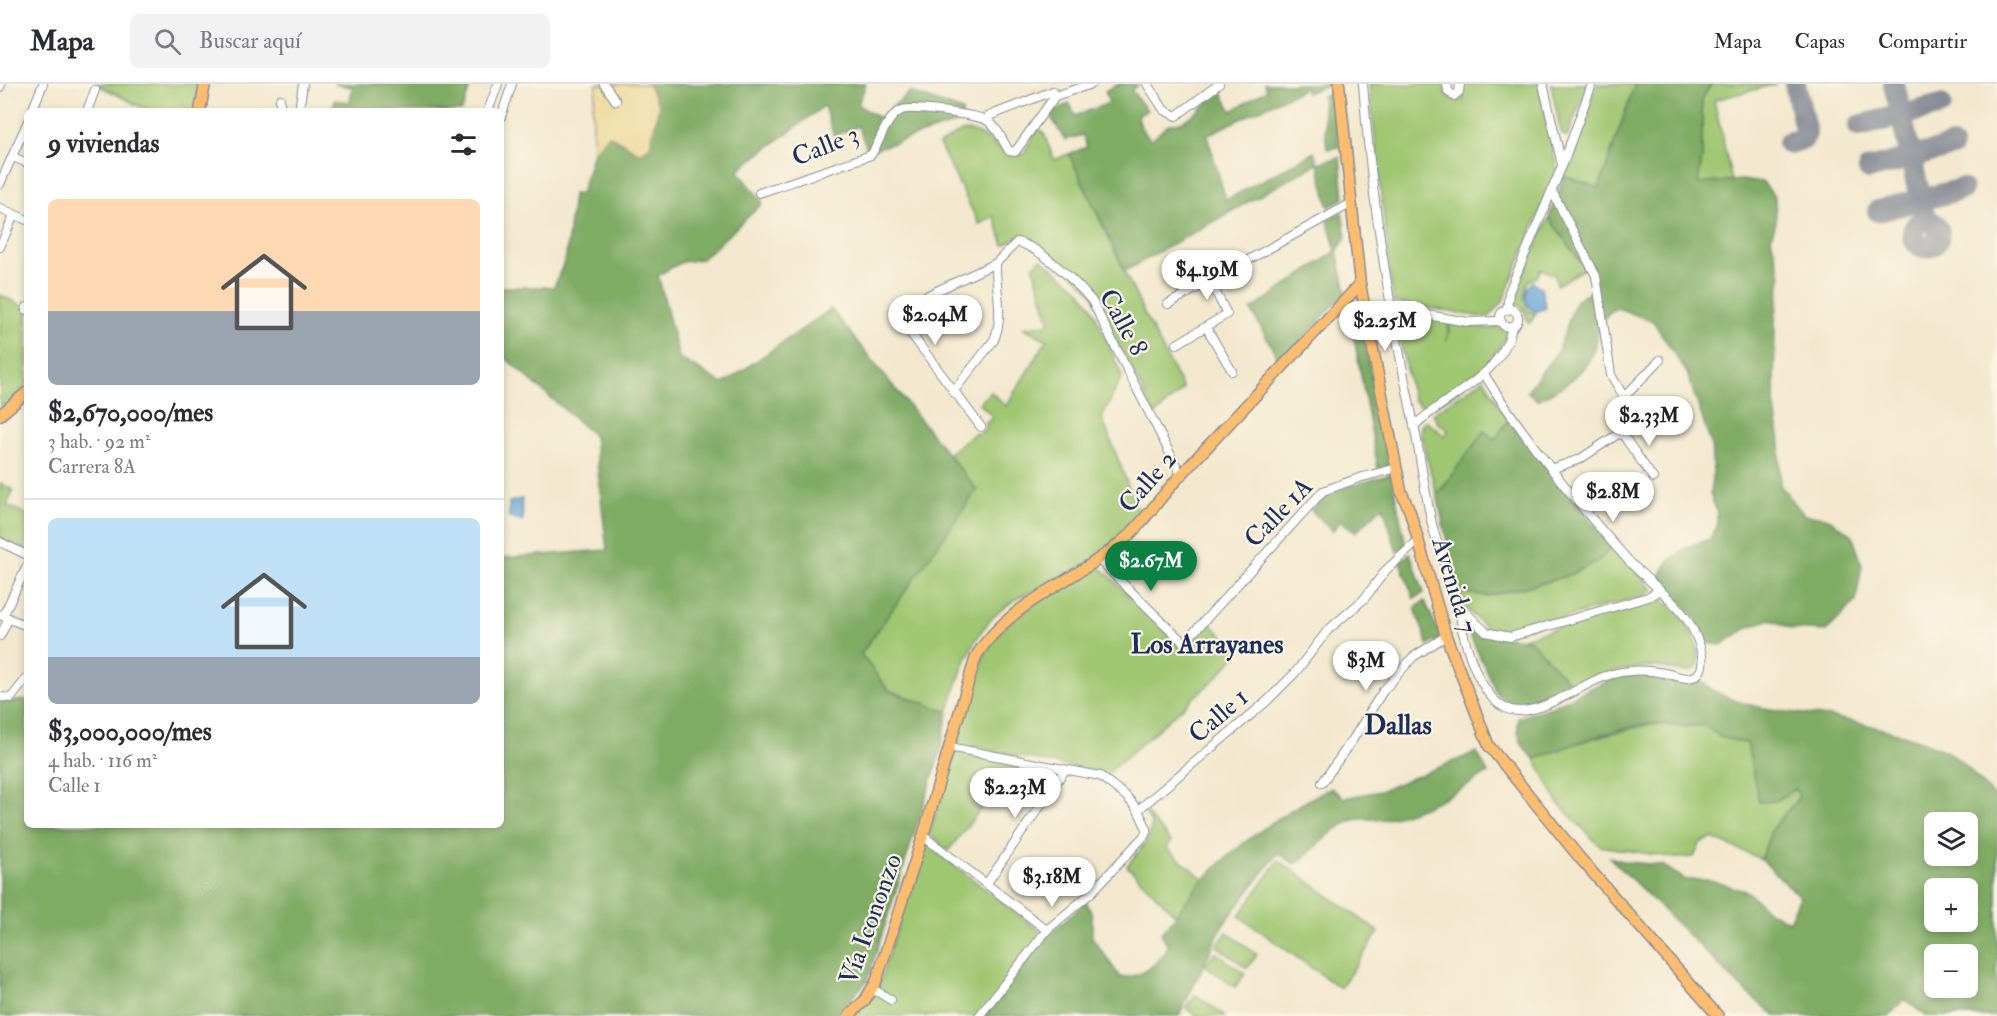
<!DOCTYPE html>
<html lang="es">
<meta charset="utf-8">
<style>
:root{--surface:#fff;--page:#f2f2f3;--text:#2b2b33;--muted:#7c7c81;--line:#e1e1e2;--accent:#0b8043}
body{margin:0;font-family:"IM FELL Double Pica",serif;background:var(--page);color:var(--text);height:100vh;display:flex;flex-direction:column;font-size:22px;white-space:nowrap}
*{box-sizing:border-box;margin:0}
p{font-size:20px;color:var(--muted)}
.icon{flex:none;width:33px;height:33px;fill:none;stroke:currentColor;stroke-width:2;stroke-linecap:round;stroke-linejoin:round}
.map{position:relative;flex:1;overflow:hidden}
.details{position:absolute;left:24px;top:24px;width:480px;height:720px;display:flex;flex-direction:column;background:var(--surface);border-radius:9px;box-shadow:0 3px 9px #0003}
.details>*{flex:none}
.controls{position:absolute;left:1924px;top:728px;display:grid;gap:12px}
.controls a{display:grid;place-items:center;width:54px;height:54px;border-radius:9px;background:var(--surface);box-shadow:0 3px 9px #0003;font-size:30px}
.price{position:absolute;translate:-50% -51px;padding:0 14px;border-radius:21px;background:#fff;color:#222;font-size:20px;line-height:39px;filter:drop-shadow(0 2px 3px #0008)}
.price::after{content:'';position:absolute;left:50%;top:36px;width:18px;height:14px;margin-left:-9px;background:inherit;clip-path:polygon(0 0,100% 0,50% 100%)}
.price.active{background:var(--accent);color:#fff}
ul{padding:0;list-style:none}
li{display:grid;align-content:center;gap:12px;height:318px;padding:0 24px}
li+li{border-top:2px solid var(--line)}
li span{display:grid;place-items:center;height:186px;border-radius:9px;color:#555}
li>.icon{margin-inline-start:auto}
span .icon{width:108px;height:108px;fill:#fffc;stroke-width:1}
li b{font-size:26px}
h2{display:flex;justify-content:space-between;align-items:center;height:72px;padding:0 24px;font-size:26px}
header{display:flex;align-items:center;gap:36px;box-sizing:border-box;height:84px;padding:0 30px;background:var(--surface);border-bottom:2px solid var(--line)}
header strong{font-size:28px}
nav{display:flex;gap:33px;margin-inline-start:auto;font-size:21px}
.search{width:420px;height:54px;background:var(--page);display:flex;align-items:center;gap:15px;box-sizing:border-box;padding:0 21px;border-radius:9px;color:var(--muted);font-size:22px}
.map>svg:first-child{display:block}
</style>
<header>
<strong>Mapa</strong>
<div class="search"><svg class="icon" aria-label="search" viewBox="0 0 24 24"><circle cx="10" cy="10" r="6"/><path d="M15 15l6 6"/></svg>Buscar aquí</div>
<nav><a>Mapa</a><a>Capas</a><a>Compartir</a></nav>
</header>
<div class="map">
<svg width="1997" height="932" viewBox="0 0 1997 932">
<rect width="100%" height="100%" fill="#fcf5e5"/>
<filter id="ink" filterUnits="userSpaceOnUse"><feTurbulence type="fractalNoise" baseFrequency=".0167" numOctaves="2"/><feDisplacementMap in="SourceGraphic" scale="12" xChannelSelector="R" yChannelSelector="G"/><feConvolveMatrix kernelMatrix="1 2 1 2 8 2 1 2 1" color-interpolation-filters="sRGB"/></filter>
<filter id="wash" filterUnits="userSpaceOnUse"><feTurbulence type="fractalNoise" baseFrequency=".008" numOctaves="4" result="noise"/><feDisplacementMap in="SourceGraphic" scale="24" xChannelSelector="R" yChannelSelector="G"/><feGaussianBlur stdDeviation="1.35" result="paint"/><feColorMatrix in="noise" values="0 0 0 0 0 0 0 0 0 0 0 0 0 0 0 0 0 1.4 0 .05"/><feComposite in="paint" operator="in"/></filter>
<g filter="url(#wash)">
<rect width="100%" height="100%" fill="#f3e8ce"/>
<g fill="#9fc671" stroke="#5d7a68" stroke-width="1.5">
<polygon points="96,0 200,0 201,12 195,27 149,27"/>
<polygon points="1369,0 1445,0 1445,10 1457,17 1463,16 1462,0 1539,0 1557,86 1502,219 1488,234 1393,218"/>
<polygon points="1551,0 1588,0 1567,53 1561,49"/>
<polygon points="1597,0 1635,0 1599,104 1564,92"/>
<polygon points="1712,0 1777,0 1714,16 1732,97 1698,100 1702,73 1702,13"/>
<path d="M1038,44l6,6 10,26 15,-6 75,159 39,76 -28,26 -63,-122c-12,-13 -57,-57 -75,-55 -4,1 -9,5 -13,7l-10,-29 -15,8 -40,-80c8,-4 19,-12 27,-13 21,-1 30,25 57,23z"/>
<path d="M1549,134l36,50 -28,17 -2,-10 -14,-6 -4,8 -9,4c-5,12 -5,18 1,30l7,3 -7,10 -6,-15 -10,-8v-4z"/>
<path d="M1041,175l37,29 13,17 31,71 -20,42 37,96c-16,21 -36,40 -58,53 -31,18 -70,27 -94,57 -21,25 -29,57 -39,88l-60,-22 -28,-36 117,-164 -29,-36 27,-21 2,2 10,-7 -2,-4 8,-7 -14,-14 12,-11 15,14 41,-66 -23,-12 26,-5 -17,-56z"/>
<polygon points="0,211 27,224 27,301 0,324"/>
<path d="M1394,229l55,9 -2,20 3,-19 40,6 9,-3 8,7 -1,4c-15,26 -52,64 -82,72l-11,-10z"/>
<polygon points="1484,295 1508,336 1495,356 1485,347 1437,411 1420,349 1422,339 1426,337 1445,352 1448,346 1437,338 1433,329"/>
<polygon points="0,399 13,406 7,422 27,430 26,466 0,454"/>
<polygon points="1613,463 1653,506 1646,511 1511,549 1488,545 1465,524 1458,508 1487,512 1547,498 1572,490"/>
<path d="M1099,482l85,84 25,-28 30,30 -23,26 -109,96 -150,-30c8,-46 24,-106 66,-133 25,-16 52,-28 76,-45z"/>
<path d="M1659,512c9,8 21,16 27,26 6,10 23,44 5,49 -9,3 -23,-3 -32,-4 -32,-1 -57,7 -85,21l-44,-48 -7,-2z"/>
<polygon points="1651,640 1687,643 1704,641 1720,653 1747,659 1776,717 1796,704 1799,713 1772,745 1761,775 1712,754 1701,758 1694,773 1676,774 1600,762 1558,719 1535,675 1581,657"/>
<polygon points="955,667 1022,680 996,723 987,717 948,767 929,750"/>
<polygon points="1142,724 1171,758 1166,764 1204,795 1176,831 1127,782 1146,758 1152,741"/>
<polygon points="925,759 1048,853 985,932 854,932 878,903"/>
<polygon points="1279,776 1379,848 1340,904 1239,832"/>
<polygon points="1227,848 1257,871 1247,884 1217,862"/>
<polygon points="1215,868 1245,890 1235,903 1205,881"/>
<polygon points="1196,911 1225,932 1197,932 1186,924"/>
</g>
<g fill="#7fab63" stroke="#4d6d60" stroke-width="1.5" fill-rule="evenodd">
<polygon points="334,0 471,0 462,27 333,27 334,16 350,18 352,3"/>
<polygon points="648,0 866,0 858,21 879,34 910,8 962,27 963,37 868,67 858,42 834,52 824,22 738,86 763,119 702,175 682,178 658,191 679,274 723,300 831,225 977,406 861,570 888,606 948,628 940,669 867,897 836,932 0,932 0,618 27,616 27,741 501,741 501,474 607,466 594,352 501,270 501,203 554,203 566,173 573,110 581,110 593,68 609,51 640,69"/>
<path d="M1119,0l19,1 -7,5 16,20 -9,6 3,12 10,12 18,-16c20,0 37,-21 51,-34l12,21 35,-21 -3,-6h68l-26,9 -1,-5 -98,47 19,65 88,-48 4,11 22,-6 4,41 -15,9 -11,-44 -193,108 -56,-117 18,-7 -4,-12 -18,5 -17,-28 22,-8 5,12 34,-13 -4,-12z"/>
<path d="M1635,0h77l-10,13v60l-4,27 43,-4 22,2 12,16 1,24 -5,16 10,39 -6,44 -1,80 6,41v43l24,30 22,2 26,18 10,29 -6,37 -29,30 -35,-2 -22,-10 -23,9 -26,17 -15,-2 -11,-26 -37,-38 10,-17 17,-14 25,-9 7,-12v-14l-7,-20 3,-21 -2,-28 -24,-71 -34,-52 -36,-13c-23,10 -17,33 -28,52 -11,19 -33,31 -52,40l-10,-9 31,-40 18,-51 20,-11 -11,-21 -36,-50 15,-42 35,12z"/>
<polygon points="1334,9 1339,63 1327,65 1322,12"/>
<polygon points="1342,128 1346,154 1337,167 1346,208 1281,279 1251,226 1336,167 1327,135"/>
<polygon points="1357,217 1389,383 1378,385 1348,220"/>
<polygon points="1508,336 1613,463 1596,478 1572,490 1547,498 1487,512 1458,508 1437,411 1484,347 1495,356"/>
<polygon points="1391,390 1405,457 1404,462 1397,468 1383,422 1356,448 1341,437 1332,447 1311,426 1328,409"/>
<polygon points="1410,469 1424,509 1414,515 1400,478"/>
<polygon points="1425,517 1441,555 1428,561 1415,524"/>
<path d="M1465,540l21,10 44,6 44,48c-27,12 -52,28 -77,6z"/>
<path d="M1648,592l30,7 23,-1c42,33 99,28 150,39 30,7 64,16 92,29 22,10 38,34 54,50v216h-71l-22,-17 -15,17h-113l-29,-23 -138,-136 17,5 36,3 24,15h24l38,12 21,20 20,9 11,-24 -39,-38 11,-30 27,-32 -3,-9 -20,13 -17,1 -12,-59 -27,-6 -16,-12c-19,2 -38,-3 -56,-1 -39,6 -76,21 -113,35 -13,-11 -20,-25 -16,-42l33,-10 62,-30zM1935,738h33v33h-33zM1935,804h33v33h-33zM1935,870h33v33h-33z"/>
<path d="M1477,668l11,21c-35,21 -61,36 -102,46 -10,2 -22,-2 -32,1 -25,8 -38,31 -59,44l-17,-11 -55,72 -44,91h-194l66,-83 35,-32 6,14v22l28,40c23,1 38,-13 48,-32l-7,-12c16,-16 27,-37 43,-54 33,-35 84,-70 127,-91l13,10 36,-7z"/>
</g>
<polygon fill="#eeda9e" stroke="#84847e" stroke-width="1.5" points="597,0 648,0 659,22 650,62 640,69 609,51 593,68 593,23"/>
<g fill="#62a4d6" stroke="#3e6a9a" stroke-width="1.5">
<path d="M1533,198l8,6 5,20 -11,4c-10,-7 -14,-22 -2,-30z"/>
<polygon points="522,415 523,437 509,434 509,418"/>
</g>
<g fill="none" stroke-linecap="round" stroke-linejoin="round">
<g stroke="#878c96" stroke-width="22">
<polyline points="1894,0 1924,131 1921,138"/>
<polyline points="1859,42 1941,21"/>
<polyline points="1788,59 1803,55 1806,49 1795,0"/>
<polyline points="1869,85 1952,62"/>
<polyline points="1878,127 1962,105"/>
<circle cx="1926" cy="150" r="13"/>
</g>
</g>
</g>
<g filter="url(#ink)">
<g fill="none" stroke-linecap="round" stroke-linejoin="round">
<defs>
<g id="minor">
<polyline points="604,0 616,17"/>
<polyline points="1147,0 1164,26 1176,32 1219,0"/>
<path d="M1363,0c8,115 27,229 51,341 7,35 11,70 19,103 7,27 18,51 26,76 3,8 1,17 3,25 6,24 19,67 43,79 28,13 72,-21 98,-31 19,-7 40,-8 61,-4 7,1 16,5 24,5 28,-3 8,-45 0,-57 -14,-22 -43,-42 -61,-62 -52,-58 -101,-118 -143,-185"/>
<polyline points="1447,0 1448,7 1454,12 1459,8 1460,0"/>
<polyline points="1543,0 1562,81"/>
<polyline points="0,3 1,0"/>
<polyline points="280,15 280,27"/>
<polyline points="32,27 43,0"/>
<polyline points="87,27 95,6"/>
<polyline points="299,27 303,0"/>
<polyline points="488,27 498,0"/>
<polyline points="989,32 1053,7 1055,12"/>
<polyline points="501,33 512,0"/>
<polyline points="13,73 27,79"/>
<polyline points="0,100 27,39"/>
<polyline points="1552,107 1596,192 1611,291 1624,313"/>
<path d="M759,109l112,-38c10,-14 14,-37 31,-45 10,-4 77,5 86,11 9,6 15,20 21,30l6,1 40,-56 37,-12"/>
<polyline points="0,124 27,136"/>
<polyline points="0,163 14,131"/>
<polyline points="1168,220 1350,120"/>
<polyline points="1392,225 1468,238 1501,237"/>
<circle cx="1509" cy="234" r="9"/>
<polyline points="26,226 27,223"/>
<polyline points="1507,226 1509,208 1562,82 1592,0"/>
<polyline points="1206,243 1232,287"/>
<polyline points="1177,260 1227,230 1210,197"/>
<path d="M953,308l41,-52c11,-27 1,-49 2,-77"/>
<path d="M1414,342c32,-31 90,-50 98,-100"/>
<path d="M981,343l-87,-116 102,-48 21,-21c23,5 59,40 75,59l89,174"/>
<polyline points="1623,351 1633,328 1624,313 1660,276"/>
<polyline points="1623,351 1653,394"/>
<polyline points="1551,385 1580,375 1618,350 1623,351"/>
<polyline points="0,458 27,471"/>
<polyline points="1100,477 1184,559 1323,407 1359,394 1397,384"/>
<polyline points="1461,524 1486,548 1510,553 1648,513 1658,507"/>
<polyline points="0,531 27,542"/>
<polyline points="3,532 27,482"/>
<polyline points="0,552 9,534"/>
<polyline points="0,613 11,614 27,594"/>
<polyline points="949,663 1100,692 1126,712 1138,726 1147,745 1145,751 1092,808 1047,846 979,932"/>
<polyline points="1322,699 1353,655 1383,607 1413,573 1446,552"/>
<polyline points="1138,726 1266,618 1295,589 1328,546 1364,515 1386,486 1418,457"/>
<polyline points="923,752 1047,846"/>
<polyline points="987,799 1065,686"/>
<polyline points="873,905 891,916"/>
</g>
<g id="major">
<polyline points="1339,0 1360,200 1401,407 1410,428 1446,552 1489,662 1579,773 1718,932"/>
<polyline points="200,27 205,0"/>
<polyline points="0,331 27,308"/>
<path d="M849,932l16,-16 11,-18 47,-146 53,-180c37,-58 103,-75 152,-120 20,-19 35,-43 54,-62 59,-64 119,-126 178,-190"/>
</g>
</defs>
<use href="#minor" stroke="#878c96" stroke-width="10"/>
<use href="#major" stroke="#878c96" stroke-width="13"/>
<use href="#minor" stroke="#fff" stroke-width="8"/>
<use href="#major" stroke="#fcbd6f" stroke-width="10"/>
</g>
</g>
<g text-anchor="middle" stroke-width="4.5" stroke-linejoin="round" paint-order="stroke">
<g font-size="26" fill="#1b2f5e" stroke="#fcf5e5">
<text transform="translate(825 61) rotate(-22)" y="9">Calle 3</text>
<text transform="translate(1124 238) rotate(61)" y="9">Calle 8</text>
<text transform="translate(1147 397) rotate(-49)" y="9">Calle 2</text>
<text transform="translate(1278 428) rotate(-46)" y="9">Calle 1A</text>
<text transform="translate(1455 501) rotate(73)" y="9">Avenida 7</text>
<text transform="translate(1218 631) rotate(-41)" y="9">Calle 1</text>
<text transform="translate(870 835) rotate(-70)" y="9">Vía Icononzo</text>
</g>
<g font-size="27" font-weight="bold" fill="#1b2f5e" stroke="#fcf5e5">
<text x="1207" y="569">Los Arrayanes</text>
<text x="1398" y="650">Dallas</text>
</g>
</g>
</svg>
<div class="controls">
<a><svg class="icon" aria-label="layers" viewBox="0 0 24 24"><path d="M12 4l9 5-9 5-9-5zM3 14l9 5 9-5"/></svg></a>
<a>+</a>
<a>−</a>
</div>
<b class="price" style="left:1207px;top:217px">$4.19M</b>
<b class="price" style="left:935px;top:262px">$2.04M</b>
<b class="price" style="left:1385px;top:268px">$2.25M</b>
<b class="price" style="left:1649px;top:363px">$2.33M</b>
<b class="price" style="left:1613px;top:439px">$2.8M</b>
<b class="price active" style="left:1151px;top:508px">$2.67M</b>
<b class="price" style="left:1366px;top:608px">$3M</b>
<b class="price" style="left:1015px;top:735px">$2.23M</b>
<b class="price" style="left:1052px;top:824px">$3.18M</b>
<section class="details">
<h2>9 viviendas<svg class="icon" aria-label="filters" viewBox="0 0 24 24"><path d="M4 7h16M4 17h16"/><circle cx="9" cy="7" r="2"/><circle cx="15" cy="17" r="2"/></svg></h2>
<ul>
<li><span style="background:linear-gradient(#ffd9b3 60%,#9aa5b1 0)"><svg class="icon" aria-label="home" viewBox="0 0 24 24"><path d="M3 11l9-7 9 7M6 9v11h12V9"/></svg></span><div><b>$2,670,000/mes</b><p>3 hab. · 92 m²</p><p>Carrera 8A</p></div></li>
<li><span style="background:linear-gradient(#bfe0f5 75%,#9aa5b1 0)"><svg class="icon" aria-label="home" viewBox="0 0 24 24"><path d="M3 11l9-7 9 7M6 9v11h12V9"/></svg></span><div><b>$3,000,000/mes</b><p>4 hab. · 116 m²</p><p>Calle 1</p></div></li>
</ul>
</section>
</div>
